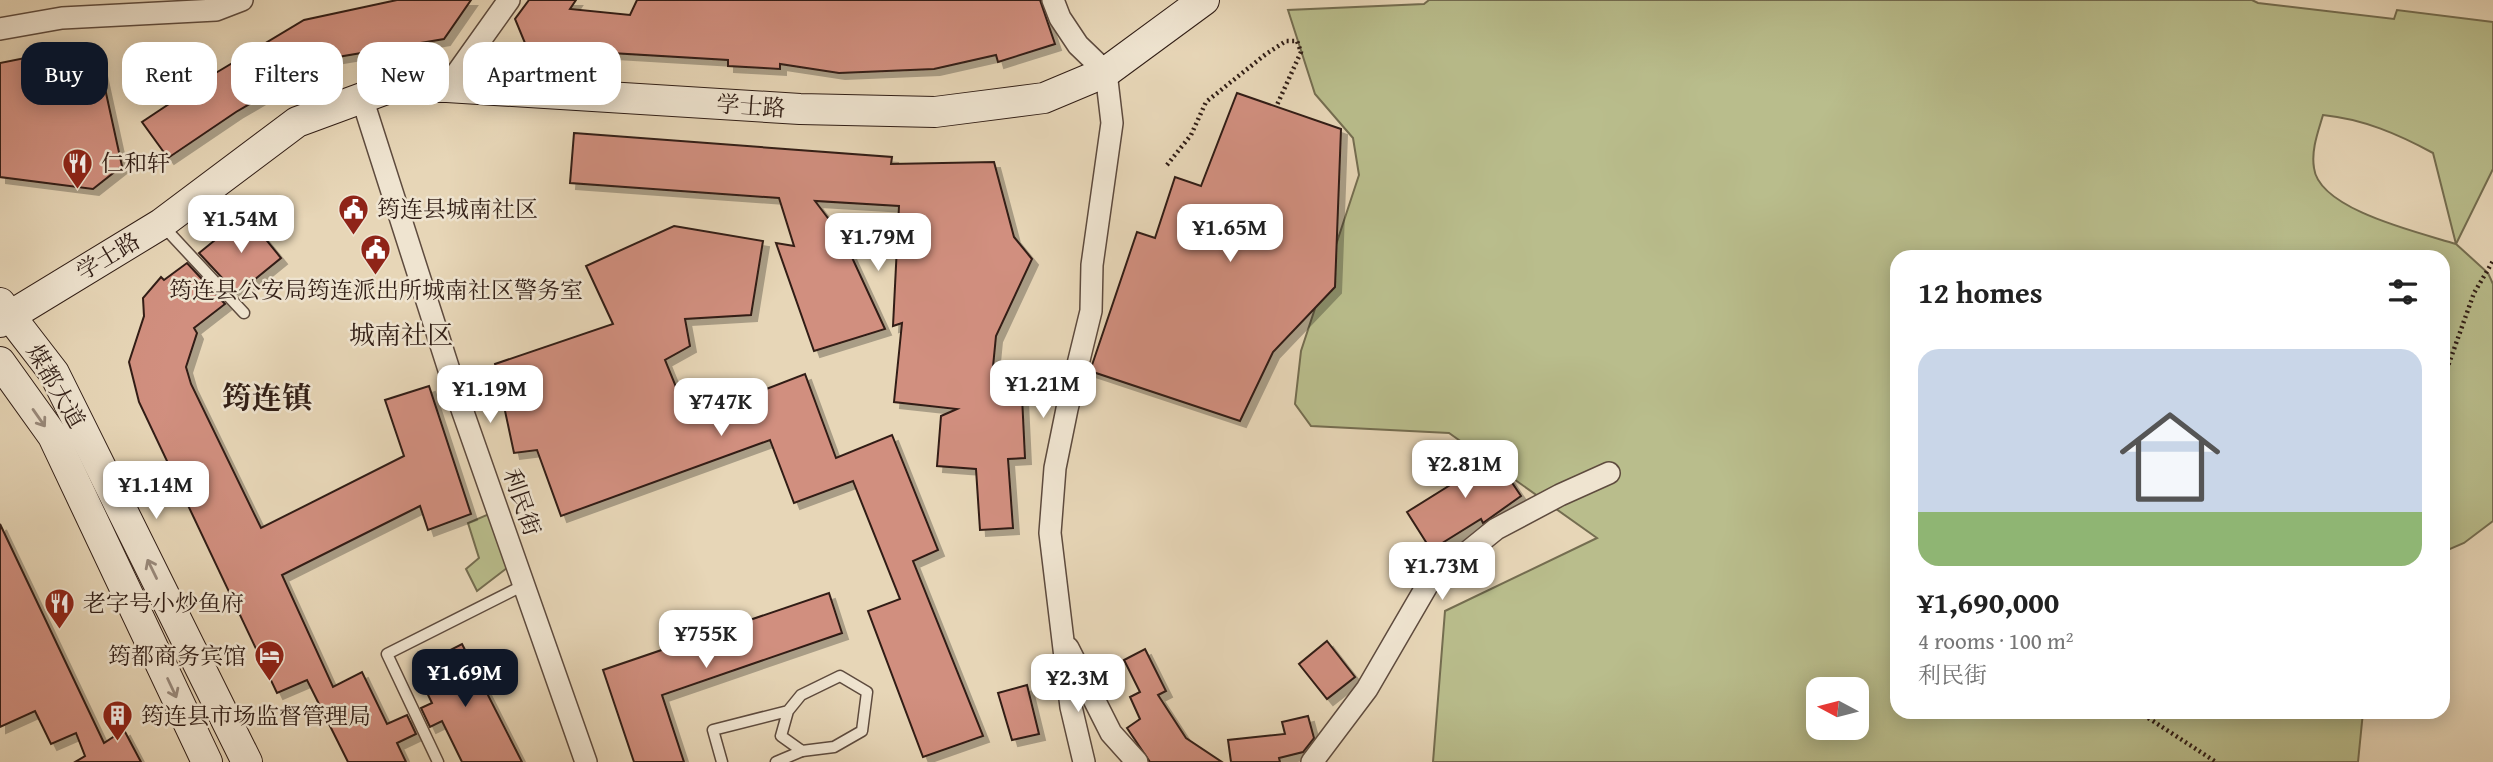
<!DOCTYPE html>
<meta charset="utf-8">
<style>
:root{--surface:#fff;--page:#f2f2f2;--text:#222;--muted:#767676;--accent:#111827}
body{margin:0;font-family:"Gentium Book Plus","Noto Serif SC",serif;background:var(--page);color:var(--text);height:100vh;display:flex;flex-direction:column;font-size:26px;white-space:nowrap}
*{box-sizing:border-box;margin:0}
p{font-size:23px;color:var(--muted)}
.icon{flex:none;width:38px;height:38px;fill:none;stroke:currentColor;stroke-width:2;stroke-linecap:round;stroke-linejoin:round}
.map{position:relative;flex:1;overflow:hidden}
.panel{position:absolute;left:1890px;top:250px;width:560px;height:469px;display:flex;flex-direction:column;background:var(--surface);border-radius:21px;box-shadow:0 4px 18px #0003}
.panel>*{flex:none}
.hud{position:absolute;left:21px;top:42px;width:665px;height:63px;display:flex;gap:14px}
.needle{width:46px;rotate:277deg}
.fabs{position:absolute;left:1806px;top:677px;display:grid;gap:14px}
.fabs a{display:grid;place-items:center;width:63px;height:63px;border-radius:14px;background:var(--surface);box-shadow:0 4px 18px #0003;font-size:35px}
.price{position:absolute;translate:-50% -60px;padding:0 16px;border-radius:14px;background:#fff;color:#222;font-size:23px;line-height:46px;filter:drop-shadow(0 2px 4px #0008)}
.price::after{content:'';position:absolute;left:50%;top:42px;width:21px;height:16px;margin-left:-10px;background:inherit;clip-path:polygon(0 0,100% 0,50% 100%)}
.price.active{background:var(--accent);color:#fff}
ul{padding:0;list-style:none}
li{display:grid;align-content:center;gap:14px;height:371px;padding:0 28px}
li span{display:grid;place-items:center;height:217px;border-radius:21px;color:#555}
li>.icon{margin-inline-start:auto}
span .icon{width:126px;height:126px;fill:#fffc;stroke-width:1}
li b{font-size:30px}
h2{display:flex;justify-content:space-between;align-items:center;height:84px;padding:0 28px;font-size:30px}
.chip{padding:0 24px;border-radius:21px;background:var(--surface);box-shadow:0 4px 18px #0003;font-size:24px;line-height:63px}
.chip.active{background:var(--accent);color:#fff}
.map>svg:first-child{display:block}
</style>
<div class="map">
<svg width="2493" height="762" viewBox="0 0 2493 762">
<defs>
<filter id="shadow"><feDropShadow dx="6" dy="6" stdDeviation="0" flood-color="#0004"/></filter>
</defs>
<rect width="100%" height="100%" fill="#e7d6b7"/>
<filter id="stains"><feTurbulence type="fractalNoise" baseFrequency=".00286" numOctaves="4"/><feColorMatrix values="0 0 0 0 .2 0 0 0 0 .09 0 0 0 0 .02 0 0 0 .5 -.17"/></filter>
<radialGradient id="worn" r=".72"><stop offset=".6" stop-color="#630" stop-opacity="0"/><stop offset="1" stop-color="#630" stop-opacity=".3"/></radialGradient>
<g fill="#b9bd8c" stroke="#746d50" stroke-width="2" fill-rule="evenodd">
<path d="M1429,0h823l6,3 136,16 3,-9 96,12v147l-37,75 32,29 5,11v237l-29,22 -21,9v-295h-546v455h466l-5,50h-925l12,-151 152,-73 -148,-105 -138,-7 -16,-22 6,-53 58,-176 -6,-37 -38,-44 -27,-84 136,-6zM2323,115c40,4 75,19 110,38l23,91c-35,-11 -137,-34 -142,-76 -3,-18 4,-36 9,-53zM1818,690h39v38h-39z"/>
<polygon points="489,514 507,568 477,591 466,569 479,558 468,523"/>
</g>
<g fill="#d18f7f" stroke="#301d15" stroke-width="2" filter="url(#shadow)">
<polygon points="397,0 471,0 444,39 326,59 236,112 168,158 142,122 214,74 304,20"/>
<polygon points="529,0 576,0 570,9 630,15 637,0 1040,0 1055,44 998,62 996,55 934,69 839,73 780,64 780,69 728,66 728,60 527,48 515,19"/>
<polygon points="45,54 99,61 122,166 93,189 0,177 0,63"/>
<polygon points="1237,93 1341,129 1335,287 1273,352 1240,421 1090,371 1137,232 1155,238 1175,177 1201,186"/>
<polygon points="574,133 892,157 891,164 994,162 1014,237 1032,259 996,336 992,377 1021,376 1025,458 1008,459 1013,528 980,530 976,469 937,466 941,416 957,409 894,402 902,323 893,326 899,206 815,201 843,238 885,329 814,351 776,243 794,246 779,198 570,183"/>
<polygon points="246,215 281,258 237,294 199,253"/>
<polygon points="674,226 763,241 751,315 685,319 690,346 665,360 689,419 805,374 836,458 892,435 938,550 913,561 983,736 923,757 868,611 900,599 853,481 794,503 770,440 561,516 537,450 514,453 495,364 613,324 586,266"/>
<polygon points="187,263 225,304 194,328 197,333 186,367 191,384 261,528 404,456 385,400 429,386 471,514 428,530 420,506 282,575 333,687 362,672 387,724 407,715 416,734 397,743 406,762 348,762 307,680 277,693 139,402 129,362 144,316 143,298 161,277 164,280"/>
<polygon points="1488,447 1521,496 1483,523 1481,519 1431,550 1407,512 1455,482 1450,474"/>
<polygon points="0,524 104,743 124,730 141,762 75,762 85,756 76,733 51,744 35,711 0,727"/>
<polygon points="829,593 842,633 662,695 684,762 634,762 603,670"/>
<polygon points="1327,641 1355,677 1327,699 1299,664"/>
<polygon points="462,644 522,762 462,762 442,721 430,727 421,708 432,703 415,668"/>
<polygon points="1145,649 1166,691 1158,695 1186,738 1222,762 1150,762 1127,728 1140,719 1130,697 1140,692 1124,660"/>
<polygon points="1027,685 1039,734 1012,740 998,693"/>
<polygon points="1308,716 1314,738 1303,752 1279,758 1280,762 1231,762 1228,740 1285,734 1282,722"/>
</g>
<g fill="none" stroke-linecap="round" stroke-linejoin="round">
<defs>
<g id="service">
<polyline points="163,226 244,313"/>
<polyline points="438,762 387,654 524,585"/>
<polyline points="722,762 713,730 788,711 801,695 840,676 867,692 862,731 834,747 802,751 781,736 788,711"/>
<polyline points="776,762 802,751"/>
</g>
<g id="minor">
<polyline points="1053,0 1060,18 1078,45 1106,72 1112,123 1092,265 1091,311 1067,409 1055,468 1050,533 1071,707 1084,762"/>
<polyline points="0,29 62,18 216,10 242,0"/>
<polyline points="447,87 509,0"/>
<polyline points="362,98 458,398 586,762"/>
<polyline points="1068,648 1111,733 1137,762"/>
<polyline points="1312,762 1367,689 1428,584 1496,529 1560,495 1609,473"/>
</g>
<g id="secondary">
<polyline points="0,303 54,373 247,762"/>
<polyline points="0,322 161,224 297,122 392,87 447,87 800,109 935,112 1044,98 1106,72 1204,0"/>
<polyline points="0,362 53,436 207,762"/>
</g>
</defs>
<use href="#service" stroke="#5e4b3e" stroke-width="13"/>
<use href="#minor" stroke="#5e4b3e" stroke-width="24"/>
<use href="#secondary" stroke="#301d15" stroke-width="32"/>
<g stroke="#301d15" stroke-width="4.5" stroke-dasharray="2 3.5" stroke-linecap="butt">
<polyline points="1167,165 1191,135 1206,102 1266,54 1286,41 1297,41 1301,52 1277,105"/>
<polyline points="2443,380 2474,293 2493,261"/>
<polyline points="2139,712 2216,762"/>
</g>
<use href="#service" stroke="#efe4d0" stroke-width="10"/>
<use href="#minor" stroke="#efe4d0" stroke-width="21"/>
<use href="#secondary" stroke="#efe4d0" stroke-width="30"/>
</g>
<defs><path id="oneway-shaft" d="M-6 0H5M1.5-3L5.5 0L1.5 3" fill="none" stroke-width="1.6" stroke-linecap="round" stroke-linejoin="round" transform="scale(1.75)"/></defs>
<g stroke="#998a7c">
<use href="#oneway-shaft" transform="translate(39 418) rotate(55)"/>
<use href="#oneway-shaft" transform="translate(152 569) rotate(-116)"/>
<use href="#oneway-shaft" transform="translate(172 688) rotate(65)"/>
</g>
<defs>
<symbol id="restaurant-pin" viewBox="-11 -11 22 30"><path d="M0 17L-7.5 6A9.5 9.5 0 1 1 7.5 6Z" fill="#8f2418" stroke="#efe4d0"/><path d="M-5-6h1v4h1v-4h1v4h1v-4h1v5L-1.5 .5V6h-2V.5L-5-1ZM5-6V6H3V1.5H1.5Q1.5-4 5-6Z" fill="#fff"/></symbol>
<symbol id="civic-pin" viewBox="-11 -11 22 30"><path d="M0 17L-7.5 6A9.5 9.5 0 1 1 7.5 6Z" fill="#8f2418" stroke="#efe4d0"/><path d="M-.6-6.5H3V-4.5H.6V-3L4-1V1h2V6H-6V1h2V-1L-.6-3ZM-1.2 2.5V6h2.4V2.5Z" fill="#fff"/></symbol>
<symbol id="hotel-pin" viewBox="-11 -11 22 30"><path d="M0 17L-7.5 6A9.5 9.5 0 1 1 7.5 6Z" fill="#8f2418" stroke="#efe4d0"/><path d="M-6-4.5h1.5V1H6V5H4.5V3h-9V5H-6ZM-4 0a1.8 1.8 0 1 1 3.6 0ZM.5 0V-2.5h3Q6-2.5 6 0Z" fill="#fff"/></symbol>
<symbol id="building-pin" viewBox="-11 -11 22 30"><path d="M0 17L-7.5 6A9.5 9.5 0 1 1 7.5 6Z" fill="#8f2418" stroke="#efe4d0"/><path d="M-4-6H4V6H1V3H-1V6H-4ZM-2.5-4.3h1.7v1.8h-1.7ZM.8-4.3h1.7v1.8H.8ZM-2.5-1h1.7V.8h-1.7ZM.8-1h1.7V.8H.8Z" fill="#fff"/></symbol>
</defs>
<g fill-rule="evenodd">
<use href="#restaurant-pin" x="60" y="146" width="35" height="47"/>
<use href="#civic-pin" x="336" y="192" width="35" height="47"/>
<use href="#civic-pin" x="358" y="232" width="35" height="47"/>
<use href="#restaurant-pin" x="42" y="586" width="35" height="47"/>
<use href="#hotel-pin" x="252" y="638" width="35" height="47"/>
<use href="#building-pin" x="100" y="698" width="35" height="47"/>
</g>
<g text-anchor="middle" stroke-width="5" stroke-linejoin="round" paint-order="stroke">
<g font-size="23" fill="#301d15" stroke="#efe4d0">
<text transform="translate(751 106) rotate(4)" y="8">学士路</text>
<text transform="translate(108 256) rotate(-31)" y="8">学士路</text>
<text transform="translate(56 386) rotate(60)" y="8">煤都大道</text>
<text transform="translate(522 502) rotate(71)" y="8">利民街</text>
</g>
<g font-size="23" fill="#301d15" stroke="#efe4d0" text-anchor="start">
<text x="101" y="171">仁和轩</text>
<text x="377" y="217">筠连县城南社区</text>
<text x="376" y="298" text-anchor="middle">筠连县公安局筠连派出所城南社区警务室</text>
<text x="83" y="611">老字号小炒鱼府</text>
<text x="246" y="664" text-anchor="end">筠都商务宾馆</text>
<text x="141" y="724">筠连县市场监督管理局</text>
</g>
<g font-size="26" fill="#301d15" stroke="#efe4d0">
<text x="401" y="344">城南社区</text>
</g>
<g font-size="30" font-weight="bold" fill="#301d15" stroke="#efe4d0">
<text x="267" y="408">筠连镇</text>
</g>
</g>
<rect width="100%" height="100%" filter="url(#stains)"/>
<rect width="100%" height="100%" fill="url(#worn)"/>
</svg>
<div class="fabs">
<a><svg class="needle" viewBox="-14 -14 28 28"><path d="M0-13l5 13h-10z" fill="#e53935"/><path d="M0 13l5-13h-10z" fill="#767676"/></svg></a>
</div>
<b class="price" style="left:241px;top:255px">¥1.54M</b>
<b class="price" style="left:1230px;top:264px">¥1.65M</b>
<b class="price" style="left:878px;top:273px">¥1.79M</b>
<b class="price" style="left:1043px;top:420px">¥1.21M</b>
<b class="price" style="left:490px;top:425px">¥1.19M</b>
<b class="price" style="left:721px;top:438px">¥747K</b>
<b class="price" style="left:1465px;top:500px">¥2.81M</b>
<b class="price" style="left:156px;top:521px">¥1.14M</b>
<b class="price" style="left:1442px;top:602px">¥1.73M</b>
<b class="price" style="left:706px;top:670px">¥755K</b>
<b class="price active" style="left:465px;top:709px">¥1.69M</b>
<b class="price" style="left:1078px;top:714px">¥2.3M</b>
<div class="hud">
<a class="chip active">Buy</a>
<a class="chip">Rent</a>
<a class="chip">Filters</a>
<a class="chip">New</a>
<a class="chip">Apartment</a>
</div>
<section class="panel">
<h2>12 homes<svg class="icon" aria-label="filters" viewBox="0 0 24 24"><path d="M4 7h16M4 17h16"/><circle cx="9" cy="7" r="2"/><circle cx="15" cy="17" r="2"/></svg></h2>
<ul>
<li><span style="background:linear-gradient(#c9d6e8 75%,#8fb573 0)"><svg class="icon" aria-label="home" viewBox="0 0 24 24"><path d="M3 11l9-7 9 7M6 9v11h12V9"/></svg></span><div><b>¥1,690,000</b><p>4 rooms · 100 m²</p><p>利民街</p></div></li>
</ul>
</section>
</div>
